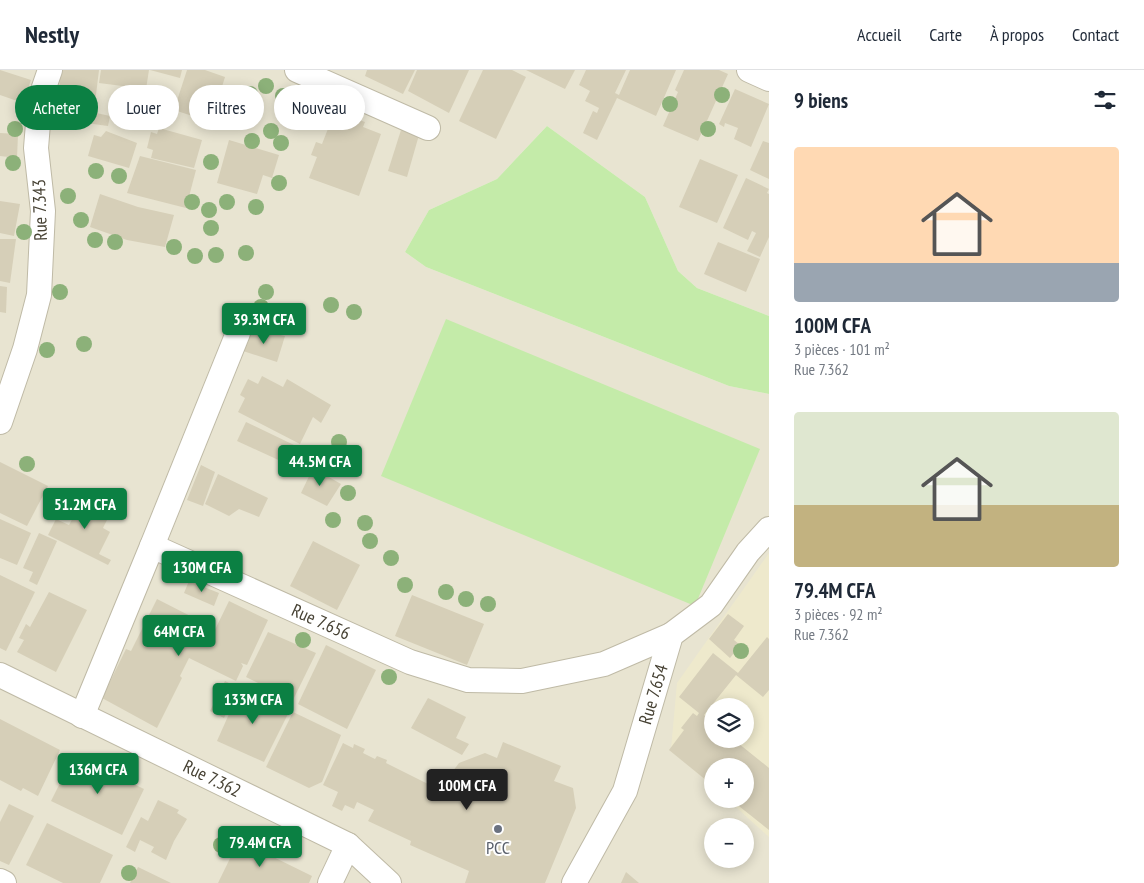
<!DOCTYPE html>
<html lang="fr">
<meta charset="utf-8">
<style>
:root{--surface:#fff;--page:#f2f2f3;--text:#1f2937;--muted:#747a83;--line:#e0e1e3;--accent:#0b8043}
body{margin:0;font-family:"PT Sans Narrow",sans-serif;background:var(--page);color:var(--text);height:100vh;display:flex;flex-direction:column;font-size:19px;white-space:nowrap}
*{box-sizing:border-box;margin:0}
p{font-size:16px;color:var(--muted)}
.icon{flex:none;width:28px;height:28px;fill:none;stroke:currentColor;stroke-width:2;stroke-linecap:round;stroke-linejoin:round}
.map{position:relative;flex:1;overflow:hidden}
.panel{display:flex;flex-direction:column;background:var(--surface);width:375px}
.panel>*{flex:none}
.banner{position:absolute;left:15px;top:15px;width:475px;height:45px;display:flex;gap:10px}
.controls{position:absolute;left:704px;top:628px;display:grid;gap:10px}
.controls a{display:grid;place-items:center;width:50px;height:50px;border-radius:50%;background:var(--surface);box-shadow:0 2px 12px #0003;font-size:25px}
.price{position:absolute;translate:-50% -42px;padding:0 11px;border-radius:5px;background:var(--accent);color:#fff;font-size:16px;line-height:32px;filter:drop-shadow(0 1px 2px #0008)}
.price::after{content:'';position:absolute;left:50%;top:30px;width:15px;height:11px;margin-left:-8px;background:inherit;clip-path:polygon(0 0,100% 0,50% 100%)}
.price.current{background:#222;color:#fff}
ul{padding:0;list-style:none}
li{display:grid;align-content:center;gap:10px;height:265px;padding:0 25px}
li span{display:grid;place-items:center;height:155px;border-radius:5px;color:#555}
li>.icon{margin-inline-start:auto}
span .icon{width:90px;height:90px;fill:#fffc;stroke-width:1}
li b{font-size:21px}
h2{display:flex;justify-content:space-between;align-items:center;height:60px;padding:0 25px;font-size:21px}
.tag{padding:0 18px;border-radius:22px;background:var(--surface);box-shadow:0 2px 12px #0003;font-size:18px;line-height:45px}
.tag.current{background:var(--accent);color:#fff}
header{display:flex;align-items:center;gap:30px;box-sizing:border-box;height:70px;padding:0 25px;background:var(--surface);border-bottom:1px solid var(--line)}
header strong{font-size:24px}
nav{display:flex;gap:28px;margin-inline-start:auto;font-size:18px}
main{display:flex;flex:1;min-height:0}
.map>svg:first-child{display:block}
</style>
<header>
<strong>Nestly</strong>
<nav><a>Accueil</a><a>Carte</a><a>À propos</a><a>Contact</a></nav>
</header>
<main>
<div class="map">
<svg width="769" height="813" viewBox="0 0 769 813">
<rect width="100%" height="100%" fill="#f3f1e4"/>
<path fill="#e8e4d1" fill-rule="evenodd" d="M0,0h769v246l-72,-28 -19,-17 -33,-74 -98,-71 -50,53 -68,31 -24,42 21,15 303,119 40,8v489h-769zM712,636h33v33h-33zM712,696h33v33h-33zM712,756h33v33h-33z"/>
<path fill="#eee9cc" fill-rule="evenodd" d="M769,483v284l-42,-38h18v-33h-33v20l-41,-37 6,-66zM712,636h33v33h-33z"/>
<g fill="#c4eba9">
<polygon points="547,56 645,127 678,201 697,218 769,246 769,324 729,316 426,197 405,182 429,140 497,109"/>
<polygon points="446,249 760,379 695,536 381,406"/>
</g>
<g fill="#d6cfb8">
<polygon points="0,0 31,10 23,33 0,25"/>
<polygon points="61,0 99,0 95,33 69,32 69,37 110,46 108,56 56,49"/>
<polygon points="101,0 149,0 146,19 99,13"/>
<polygon points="150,0 182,0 180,8"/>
<polygon points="187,0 205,0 225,7 211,52 174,40"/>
<polygon points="367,0 415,0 403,24 365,6"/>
<polygon points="417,0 469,0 449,43 408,21"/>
<polygon points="483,0 512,0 526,7 496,69 459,51"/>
<polygon points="526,0 575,0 565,19"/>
<polygon points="586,0 626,0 615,23 619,25 630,0 676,0 656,46 617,28 597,70 583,63 593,41 597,43 599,38 585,31 590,21 579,15"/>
<polygon points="684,0 719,0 728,4 698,71 663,56 678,22 675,20"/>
<polygon points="735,19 769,34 751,77 734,69 738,58 725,53 724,57 719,54"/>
<polygon points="333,46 352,53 354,48 365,52 363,57 381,64 359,126 309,108 317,87 311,85 316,72 322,74"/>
<polygon points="159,58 202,70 194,98 151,88 153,80 147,78 151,62 157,64"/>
<polygon points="401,60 419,65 407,107 388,101"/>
<polygon points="106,61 137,73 129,98 88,86 94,65 101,67"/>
<polygon points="0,63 18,64 17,88 0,86"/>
<polygon points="229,70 279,85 272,108 263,105 257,124 217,113"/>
<polygon points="763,71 769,73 769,109 750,100"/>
<polygon points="140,86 196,100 186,138 127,123"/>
<polygon points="700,89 738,105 717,153 679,137"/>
<polygon points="746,108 769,119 767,123 769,124 769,167 760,187 747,181 756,163 752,161 748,170 723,158"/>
<polygon points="100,124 138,137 174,145 165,177 127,170 90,157"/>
<polygon points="0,131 20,134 14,166 0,163"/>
<polygon points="0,169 16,169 10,213 0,211"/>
<polygon points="718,172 760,189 746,222 704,204"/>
<polygon points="0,216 7,217 6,243 0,242"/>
<polygon points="250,259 285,266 277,292 243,281"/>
<polygon points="262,306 283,317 287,309 331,335 321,353 313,347 300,374 238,342 245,328 240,325 248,309 258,314"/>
<polygon points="246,352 294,375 285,393 237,371"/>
<polygon points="0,392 48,416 27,456 0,443"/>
<polygon points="201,395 215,402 203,436 187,430"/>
<polygon points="313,398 341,414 327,436 301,423"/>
<polygon points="218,404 268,428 259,447 239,439 229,446 205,434"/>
<polygon points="84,428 111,442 103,458 110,462 99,484 111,490 108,495 48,465 56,449 69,455"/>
<polygon points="0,449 31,463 17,495 0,488"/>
<polygon points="39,463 57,471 37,515 29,511 33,502 23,498"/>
<polygon points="313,471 360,495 337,540 290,516"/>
<polygon points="0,505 35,522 6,581 0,578"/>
<polygon points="189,511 219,523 214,536 184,523"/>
<polygon points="49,522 87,540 56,602 17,582 24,570 19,568 26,554 30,557"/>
<polygon points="412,525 484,554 467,595 395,566"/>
<polygon points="157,529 206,554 199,567 209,572 229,531 268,550 247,595 241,593 243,596 236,611 189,588 180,606 182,608 157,658 102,628 126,579 131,581"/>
<polygon points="728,544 744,556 734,570 740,575 730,588 709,569"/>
<polygon points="268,562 316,583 293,630 246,607"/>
<polygon points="767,567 769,569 769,620 763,627 736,605 704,645 712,652 712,669 733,669 769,698 769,760 730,729 745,729 745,696 712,696 712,715 669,680 684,660 681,658 693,643 697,646 699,643 679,627 713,583 738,603"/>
<polygon points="326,575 376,600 347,659 298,634"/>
<polygon points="225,611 239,618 224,648 210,641"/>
<polygon points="241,617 289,642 264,692 217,671"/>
<polygon points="428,628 466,647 456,668 469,674 462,685 411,658"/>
<polygon points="293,642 341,665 322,712 309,718 266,697"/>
<polygon points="0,649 60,680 38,726 23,718 21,721 0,710"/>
<polygon points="503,672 561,696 554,711 573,718 576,738 545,813 465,813 469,801 410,775 411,771 368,751 374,740 357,732 354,739 345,735 342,741 332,736 338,722 323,715 343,673 353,678 354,674 365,679 363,683 375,689 377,686 387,690 386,693 432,716 436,709 444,713 459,693 485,683 497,688"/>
<polygon points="74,685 144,719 122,765 51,731"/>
<polygon points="158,730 179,740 177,743 187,749 174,771 166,790 151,782 154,777 140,770 135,782 126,777 141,747 148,751"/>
<polygon points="9,734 34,746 9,795 0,791 0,752"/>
<polygon points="47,753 113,785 100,813 63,813 26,795"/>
<polygon points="239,770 312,806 309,813 218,813"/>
<polygon points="138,797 171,813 130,813"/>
<polygon points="626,802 639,813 621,813"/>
</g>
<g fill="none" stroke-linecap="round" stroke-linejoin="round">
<defs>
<g id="street">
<polyline points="297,0 428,58"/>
<polyline points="749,0 769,9"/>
<polyline points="0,352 25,279 39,225 43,141 36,78 40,29 50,0"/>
<polyline points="152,476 238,263"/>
<path id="s1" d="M0,605l348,170 41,38"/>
<path id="s2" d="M82,646l70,-170 258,116 58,18 54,1 82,-17 67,-29"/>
<polyline points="0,811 4,813"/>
<polyline points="330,813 348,775"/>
<path id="s3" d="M574,813l51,-92 46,-156 40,-30 37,-53 21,-23"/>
</g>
</defs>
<use href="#street" stroke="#bfbaa6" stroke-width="26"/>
<use href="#street" stroke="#fff" stroke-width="24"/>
</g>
<g fill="#8cb179">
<circle cx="266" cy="16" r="8"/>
<circle cx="250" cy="24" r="8"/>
<circle cx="722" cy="25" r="8"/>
<circle cx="283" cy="26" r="8"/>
<circle cx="152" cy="27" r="8"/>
<circle cx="670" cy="34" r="8"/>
<circle cx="291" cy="39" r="8"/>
<circle cx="15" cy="59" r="8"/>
<circle cx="708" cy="59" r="8"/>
<circle cx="271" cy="61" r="8"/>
<circle cx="252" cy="71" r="8"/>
<circle cx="281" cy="73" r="8"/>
<circle cx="211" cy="92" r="8"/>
<circle cx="13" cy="93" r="8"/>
<circle cx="96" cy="101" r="8"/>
<circle cx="119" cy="106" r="8"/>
<circle cx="279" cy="113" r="8"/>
<circle cx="68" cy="126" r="8"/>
<circle cx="192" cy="132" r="8"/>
<circle cx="227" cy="132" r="8"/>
<circle cx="256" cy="137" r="8"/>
<circle cx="209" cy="140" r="8"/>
<circle cx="81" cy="150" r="8"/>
<circle cx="211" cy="158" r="8"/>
<circle cx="24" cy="162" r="8"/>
<circle cx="95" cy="170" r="8"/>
<circle cx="115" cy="172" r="8"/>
<circle cx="174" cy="177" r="8"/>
<circle cx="246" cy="183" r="8"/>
<circle cx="216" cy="185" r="8"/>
<circle cx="195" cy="186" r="8"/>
<circle cx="60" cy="222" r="8"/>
<circle cx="266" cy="222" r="8"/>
<circle cx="331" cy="235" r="8"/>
<circle cx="261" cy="237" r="8"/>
<circle cx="354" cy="242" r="8"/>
<circle cx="258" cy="257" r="8"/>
<circle cx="84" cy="274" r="8"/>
<circle cx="47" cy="280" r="8"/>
<circle cx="339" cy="372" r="8"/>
<circle cx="27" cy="394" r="8"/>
<circle cx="348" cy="423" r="8"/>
<circle cx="333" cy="450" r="8"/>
<circle cx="365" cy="453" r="8"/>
<circle cx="370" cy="471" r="8"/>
<circle cx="391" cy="488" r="8"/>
<circle cx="405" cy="515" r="8"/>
<circle cx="446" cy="522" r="8"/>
<circle cx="466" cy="529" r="8"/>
<circle cx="488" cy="534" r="8"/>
<circle cx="303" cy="570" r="8"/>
<circle cx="741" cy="581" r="8"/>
<circle cx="389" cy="607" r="8"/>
<circle cx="221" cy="775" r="8"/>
<circle cx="129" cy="803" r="8"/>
</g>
<circle fill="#6b7280" stroke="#fff" stroke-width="2" cx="498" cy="759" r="5"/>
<g text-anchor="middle" stroke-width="4" stroke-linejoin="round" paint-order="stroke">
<g font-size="18" fill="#464133" stroke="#fff">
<text transform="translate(40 140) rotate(-92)" y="6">Rue 7.343</text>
<text dy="6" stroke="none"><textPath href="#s2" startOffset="369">Rue 7.656</textPath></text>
<text dy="6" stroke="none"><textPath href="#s3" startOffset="206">Rue 7.654</textPath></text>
<text dy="6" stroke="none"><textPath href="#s1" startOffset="236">Rue 7.362</textPath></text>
</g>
<g font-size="18" fill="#5b616d" stroke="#fff">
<text x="498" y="784">PCC</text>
</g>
</g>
</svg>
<div class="controls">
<a><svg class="icon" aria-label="layers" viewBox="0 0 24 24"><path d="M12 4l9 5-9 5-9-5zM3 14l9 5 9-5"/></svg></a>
<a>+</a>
<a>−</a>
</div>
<b class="price" style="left:264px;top:275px">39.3M CFA</b>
<b class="price" style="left:320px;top:417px">44.5M CFA</b>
<b class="price" style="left:85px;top:460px">51.2M CFA</b>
<b class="price" style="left:202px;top:523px">130M CFA</b>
<b class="price" style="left:179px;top:587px">64M CFA</b>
<b class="price" style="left:253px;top:655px">133M CFA</b>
<b class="price" style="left:98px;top:725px">136M CFA</b>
<b class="price current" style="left:467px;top:741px">100M CFA</b>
<b class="price" style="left:260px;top:798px">79.4M CFA</b>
<div class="banner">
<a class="tag current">Acheter</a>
<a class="tag">Louer</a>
<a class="tag">Filtres</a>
<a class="tag">Nouveau</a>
</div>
</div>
<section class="panel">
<h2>9 biens<svg class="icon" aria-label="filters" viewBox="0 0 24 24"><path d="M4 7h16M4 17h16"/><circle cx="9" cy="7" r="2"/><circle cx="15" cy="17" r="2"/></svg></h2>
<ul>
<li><span style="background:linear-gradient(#ffd9b3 75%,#9aa5b1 0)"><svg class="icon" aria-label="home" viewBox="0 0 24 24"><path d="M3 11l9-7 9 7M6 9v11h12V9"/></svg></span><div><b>100M CFA</b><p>3 pièces · 101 m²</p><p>Rue 7.362</p></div></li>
<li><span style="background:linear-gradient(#dfe7d0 60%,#c2b280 0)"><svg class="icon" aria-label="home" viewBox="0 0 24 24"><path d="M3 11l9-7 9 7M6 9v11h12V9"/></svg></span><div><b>79.4M CFA</b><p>3 pièces · 92 m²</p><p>Rue 7.362</p></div></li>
</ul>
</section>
</main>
